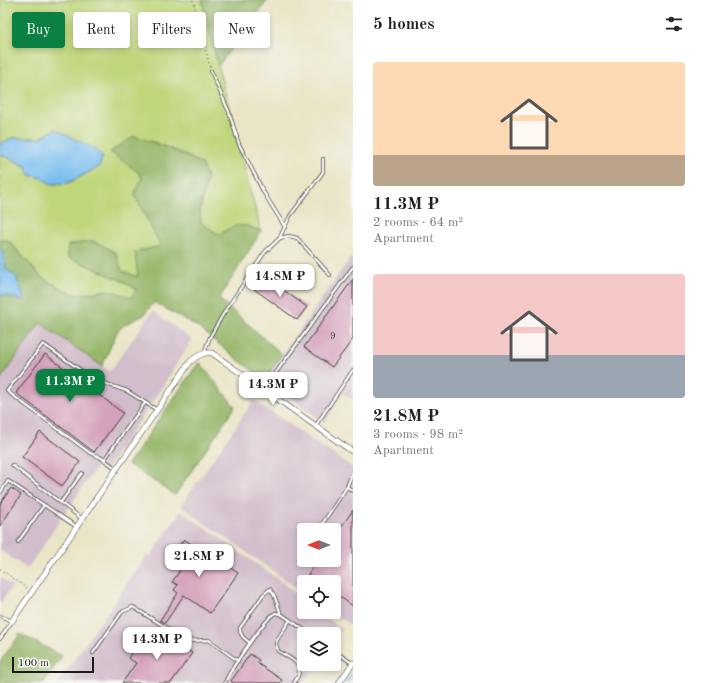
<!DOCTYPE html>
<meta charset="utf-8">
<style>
:root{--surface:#fff;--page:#f2f2f2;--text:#202124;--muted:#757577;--accent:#0b8043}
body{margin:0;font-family:"Old Standard TT",serif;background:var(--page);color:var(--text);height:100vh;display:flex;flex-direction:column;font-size:15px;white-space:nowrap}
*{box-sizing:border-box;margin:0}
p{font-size:13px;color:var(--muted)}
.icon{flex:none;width:22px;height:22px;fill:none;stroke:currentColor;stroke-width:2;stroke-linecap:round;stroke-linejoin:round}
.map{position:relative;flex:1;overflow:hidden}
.side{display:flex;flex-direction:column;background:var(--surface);width:352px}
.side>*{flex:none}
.hud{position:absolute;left:12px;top:12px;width:281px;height:36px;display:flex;gap:8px}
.needle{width:26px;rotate:270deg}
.buttons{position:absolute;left:297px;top:523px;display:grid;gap:8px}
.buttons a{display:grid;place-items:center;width:44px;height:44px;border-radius:4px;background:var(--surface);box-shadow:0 2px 6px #0003;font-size:20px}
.scale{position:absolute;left:12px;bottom:10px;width:82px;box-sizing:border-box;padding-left:4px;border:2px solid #1c1c1c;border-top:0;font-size:11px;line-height:14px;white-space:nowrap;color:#1c1c1c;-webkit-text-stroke:3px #f6f6f2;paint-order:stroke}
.price{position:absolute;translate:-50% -34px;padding:0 9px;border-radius:8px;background:#fff;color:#222;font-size:13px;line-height:26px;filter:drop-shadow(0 1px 2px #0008)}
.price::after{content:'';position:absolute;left:50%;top:24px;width:12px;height:9px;margin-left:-6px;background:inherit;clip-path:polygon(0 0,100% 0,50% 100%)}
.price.current{background:var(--accent);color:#fff}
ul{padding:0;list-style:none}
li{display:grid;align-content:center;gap:8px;height:212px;padding:0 20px}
li span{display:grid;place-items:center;height:124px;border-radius:4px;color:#555}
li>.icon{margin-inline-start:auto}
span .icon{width:72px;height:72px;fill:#fffc;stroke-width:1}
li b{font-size:17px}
h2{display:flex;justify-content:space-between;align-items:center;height:48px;padding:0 20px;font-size:17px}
.tag{padding:0 14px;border-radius:4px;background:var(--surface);box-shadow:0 2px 6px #0003;font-size:14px;line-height:36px}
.tag.current{background:var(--accent);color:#fff}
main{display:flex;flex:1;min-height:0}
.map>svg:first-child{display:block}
</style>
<main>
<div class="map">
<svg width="353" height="683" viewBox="0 0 353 683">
<rect width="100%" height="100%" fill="#f6f6f2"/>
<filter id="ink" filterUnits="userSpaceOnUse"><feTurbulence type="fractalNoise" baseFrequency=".025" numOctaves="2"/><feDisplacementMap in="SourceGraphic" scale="8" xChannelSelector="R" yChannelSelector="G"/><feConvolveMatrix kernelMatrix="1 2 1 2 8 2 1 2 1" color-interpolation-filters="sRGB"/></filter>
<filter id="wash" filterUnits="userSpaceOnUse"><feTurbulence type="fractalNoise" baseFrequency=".012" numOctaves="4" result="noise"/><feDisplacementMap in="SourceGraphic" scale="16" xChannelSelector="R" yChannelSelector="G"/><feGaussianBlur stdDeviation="0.9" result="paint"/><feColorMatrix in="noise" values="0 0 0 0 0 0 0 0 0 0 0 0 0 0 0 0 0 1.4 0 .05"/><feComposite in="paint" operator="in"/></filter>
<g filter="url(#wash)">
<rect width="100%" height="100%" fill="#ebe5c7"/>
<g fill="#d1bdcb" fill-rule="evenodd">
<polygon points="353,254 353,400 342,393 325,422 320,420 265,379"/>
<polygon points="153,311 192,340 153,401 105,471 97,466 27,569 0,550 0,380 40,323 110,371"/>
<path d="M254,400l99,68v156l-1,2 -21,-14h3v-30h-30v11l-123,-87zM304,530h30v30h-30z"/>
<polygon points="181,511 216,535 283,583 304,601 304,612 318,612 342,629 334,639 334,634 304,634 304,664 317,664 303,683 58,683 147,555 150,557"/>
<polygon points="0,577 12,586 0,604"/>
</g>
<path fill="#bfd67a" stroke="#6e794b" d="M0,0h202l16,66 43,165 -16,-6 -25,10 -19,-12 -1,-13 7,-32 -5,-14 -17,-9 -33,-14 -41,11 27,20 4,6 8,47 12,21 -25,21 1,10 -16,-6 -6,-18 -23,-12 -25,5v11l55,24 13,8 -4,9 -23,-8 -32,5 -11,-4 -24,-13 -34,-38 -8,1v-86c9,1 17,8 26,11l4,9 9,2 13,7 16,-1 31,-16 -33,-32 -10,-6 -15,9h-29l-12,6z"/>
<g fill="#97b76a" stroke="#5a6a43">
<polygon points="202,0 268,0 218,66"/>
<path d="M134,136c23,7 46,16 68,28l5,14 -7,32 1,13 19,12c15,-13 24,-11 41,-4l-42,68 63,55 -17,25 -24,-17 -43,-35 -44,-25 -10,13 -20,10 -7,7 -15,34 -62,-43 -40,57v-84l3,-1 22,6 -9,-25 -10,-7 -3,-18 -3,-3v-7l8,-1 34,38 24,13 11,4 32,-5 22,8 5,-9 -13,-8 -55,-24v-12l25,-4 13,6 10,6 6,18 16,6 -3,-25 26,-6 -27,-52 8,-16 -4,-6 -28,-20z"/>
<polygon points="199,362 235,407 175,495 128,464"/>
<polygon points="20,634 62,656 43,683 0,683 0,662"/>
</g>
<g fill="#7abef0" stroke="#4b6d86">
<path d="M55,129l40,20 8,8 -4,10 -31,16 -16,1 -13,-7 -9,-2 -4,-9c-9,-3 -17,-10 -26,-11v-11l12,-6h29z"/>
<polygon points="0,248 3,251 6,269 16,276 25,301 3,295 0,296"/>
</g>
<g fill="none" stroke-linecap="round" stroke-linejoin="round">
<polyline stroke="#7abef0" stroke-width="1.5" points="346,683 353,673"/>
</g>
<g id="blocks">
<g fill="#d5a2bd">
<polygon points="264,276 307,307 297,320 254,289"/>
<polygon points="353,279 353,339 332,367 304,347"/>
<polygon points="45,354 123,413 94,452 16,393"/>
<polygon points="40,432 80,462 62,486 22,457"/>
<polygon points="11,488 21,495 0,526 0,504"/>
<polygon points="353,510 353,606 334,593 334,582 319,582 308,574 318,560 334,560 334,537"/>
<polygon points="184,539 195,547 197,545 238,573 210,613 184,595 165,623 160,620 178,593 174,590 178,585 172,582 183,566 171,558"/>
<polygon points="158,632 169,639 170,637 192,653 171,683 122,683 136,663 128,658 140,640 148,646"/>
<polygon points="250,654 259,660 257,663 282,680 280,683 233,683 231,681"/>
</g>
</g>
</g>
<g filter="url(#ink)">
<use href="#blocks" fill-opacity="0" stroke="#3b3a36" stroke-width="1"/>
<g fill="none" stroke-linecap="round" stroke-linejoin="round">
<defs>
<g id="lane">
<polyline points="211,71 229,112 239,144 264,193 285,227"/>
<polyline points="280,237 290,216 323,172 323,159"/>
<polyline points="204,353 210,337 225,311 265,252 280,238 289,236 297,238 330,275"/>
<polyline points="264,389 353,267"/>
<polyline points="316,425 353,370"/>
<polyline points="104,460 145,403"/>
<polyline points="12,465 82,519"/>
<polyline points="117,469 100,457 90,453 7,391 43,344 95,380 127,391 157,410"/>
<polyline points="347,487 353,491"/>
<polyline points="0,493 8,481 77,527"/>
<polyline points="61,502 82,473"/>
<polyline points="318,530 347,487 353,471"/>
<polyline points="18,542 44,505"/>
<polyline points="298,560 304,551"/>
<polyline points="0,616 12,621 0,639"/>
<path d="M290,620l-13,20 -1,4 2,7c15,9 29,13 16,32"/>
<path d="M250,643c-5,-4 -11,-8 -10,-15l23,-33 7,-6 4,6 7,19"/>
<polyline points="334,651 352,663"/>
<polyline points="93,653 122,612 133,607 188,641 209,640 238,661"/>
<path d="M225,683c4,-12 40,-64 50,-70l6,1 29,20"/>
</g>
<g id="street">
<path d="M12,621l178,-259c7,-6 13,-10 22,-9l141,99"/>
<polyline points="339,683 353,663"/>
</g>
</defs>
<use href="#lane" stroke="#3b3a36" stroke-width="4"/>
<use href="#street" stroke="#3b3a36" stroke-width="6"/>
<g stroke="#3b3a36" stroke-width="1" stroke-dasharray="1 3" stroke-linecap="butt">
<polyline points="193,0 210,67"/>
<polyline points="0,569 27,588"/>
</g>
<use href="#lane" stroke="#fff" stroke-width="2.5"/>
<use href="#street" stroke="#fff" stroke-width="5"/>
</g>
</g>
<g text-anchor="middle" stroke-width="3" stroke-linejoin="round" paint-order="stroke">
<g font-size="10" fill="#4a3e44">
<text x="333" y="339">9</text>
</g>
</g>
</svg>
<div class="buttons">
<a><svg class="needle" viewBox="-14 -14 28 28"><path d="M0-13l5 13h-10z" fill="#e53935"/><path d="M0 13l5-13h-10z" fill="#757577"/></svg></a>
<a><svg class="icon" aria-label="locate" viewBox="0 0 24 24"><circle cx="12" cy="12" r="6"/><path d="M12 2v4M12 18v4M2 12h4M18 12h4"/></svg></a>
<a><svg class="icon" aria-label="layers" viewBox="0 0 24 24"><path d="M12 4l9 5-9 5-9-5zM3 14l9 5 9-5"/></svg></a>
</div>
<div class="scale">100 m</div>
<b class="price" style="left:280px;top:298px">14.8M ₽</b>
<b class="price current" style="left:70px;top:403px">11.3M ₽</b>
<b class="price" style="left:273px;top:406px">14.3M ₽</b>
<b class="price" style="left:199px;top:578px">21.8M ₽</b>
<b class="price" style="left:157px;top:661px">14.3M ₽</b>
<div class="hud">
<a class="tag current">Buy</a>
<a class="tag">Rent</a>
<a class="tag">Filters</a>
<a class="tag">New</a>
</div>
</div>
<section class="side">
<h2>5 homes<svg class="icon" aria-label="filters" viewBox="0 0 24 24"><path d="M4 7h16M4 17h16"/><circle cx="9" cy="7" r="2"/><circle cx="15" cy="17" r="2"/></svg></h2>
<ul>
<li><span style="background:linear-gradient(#ffd9b3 75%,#b9a48a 0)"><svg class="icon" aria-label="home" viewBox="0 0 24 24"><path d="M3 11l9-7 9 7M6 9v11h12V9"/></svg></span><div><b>11.3M ₽</b><p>2 rooms · 64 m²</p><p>Apartment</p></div></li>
<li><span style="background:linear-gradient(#f6c9c9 65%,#9aa5b1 0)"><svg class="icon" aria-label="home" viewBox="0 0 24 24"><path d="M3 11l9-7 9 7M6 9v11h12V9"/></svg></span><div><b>21.8M ₽</b><p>3 rooms · 98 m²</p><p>Apartment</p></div></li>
</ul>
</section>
</main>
